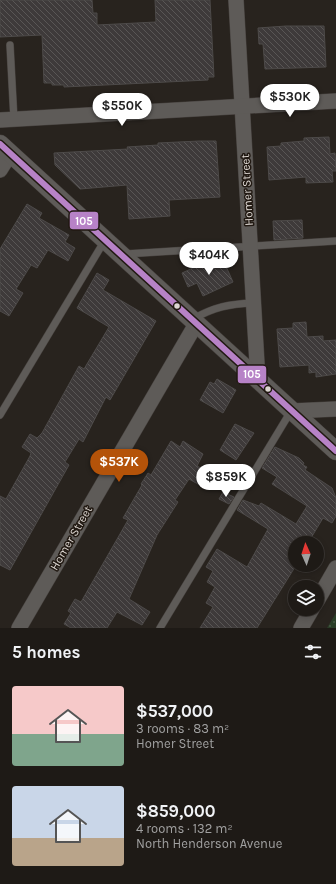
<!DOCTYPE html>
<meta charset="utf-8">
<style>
:root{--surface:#1e1a16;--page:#26231f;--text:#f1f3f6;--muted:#a1a1a1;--line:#3c3835;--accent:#b45309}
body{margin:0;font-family:Karla,sans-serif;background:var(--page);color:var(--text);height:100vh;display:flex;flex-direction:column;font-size:15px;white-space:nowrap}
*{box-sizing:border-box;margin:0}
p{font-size:13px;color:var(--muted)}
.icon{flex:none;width:22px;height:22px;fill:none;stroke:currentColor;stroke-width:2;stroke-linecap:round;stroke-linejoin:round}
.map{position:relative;height:628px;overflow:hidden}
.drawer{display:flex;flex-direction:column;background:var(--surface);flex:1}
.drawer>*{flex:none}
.needle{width:26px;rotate:357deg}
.buttons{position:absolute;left:288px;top:536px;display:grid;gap:8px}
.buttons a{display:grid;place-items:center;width:36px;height:36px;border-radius:50%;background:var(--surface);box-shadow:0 2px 6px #0003,0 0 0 1px var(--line);font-size:20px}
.price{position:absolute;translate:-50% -34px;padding:0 9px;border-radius:14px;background:#fff;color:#222;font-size:13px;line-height:26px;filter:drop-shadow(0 1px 2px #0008)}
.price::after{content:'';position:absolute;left:50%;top:24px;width:12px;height:9px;margin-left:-6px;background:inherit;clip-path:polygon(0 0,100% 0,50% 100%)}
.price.current{background:var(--accent);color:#fff}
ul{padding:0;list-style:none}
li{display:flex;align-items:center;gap:12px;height:100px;padding:0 12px}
li span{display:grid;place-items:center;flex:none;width:112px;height:80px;border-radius:4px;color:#555}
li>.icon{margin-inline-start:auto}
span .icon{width:48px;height:48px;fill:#fffc;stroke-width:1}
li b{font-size:17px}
h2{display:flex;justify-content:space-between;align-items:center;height:48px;padding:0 12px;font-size:17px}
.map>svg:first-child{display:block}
</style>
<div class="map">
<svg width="336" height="628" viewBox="0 0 336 628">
<defs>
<pattern id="park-dots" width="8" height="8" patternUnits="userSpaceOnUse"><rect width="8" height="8" fill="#2a3d27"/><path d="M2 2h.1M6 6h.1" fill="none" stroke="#485845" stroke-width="1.8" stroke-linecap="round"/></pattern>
<pattern id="building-back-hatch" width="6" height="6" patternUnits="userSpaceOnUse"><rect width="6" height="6" fill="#3e3a3a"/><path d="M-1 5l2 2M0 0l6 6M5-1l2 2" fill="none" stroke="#595655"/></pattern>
</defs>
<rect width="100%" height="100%" fill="#28231e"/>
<polygon fill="url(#park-dots)" points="336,613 336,628 327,628"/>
<g fill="url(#building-back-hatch)" stroke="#4d4a49">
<polygon points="0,0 92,0 93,13 97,13 97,25 156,22 155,0 210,0 214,77 208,77 208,80 64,87 64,85 52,85 52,83 44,83 42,35 0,37"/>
<polygon points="286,26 324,26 326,67 265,69 263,44 259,44 258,28"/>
<polygon points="329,137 330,154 335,153 336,171 332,171 333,182 306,183 306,177 269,180 267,147 281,146 281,143 304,141 304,138"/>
<polygon points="199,141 216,141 220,197 169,200 170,216 129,219 127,185 80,189 55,165 54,153 128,149 127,147 158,145 158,143"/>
<polygon points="27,204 42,213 39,218 69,235 65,242 75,248 68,261 48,250 37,268 31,265 16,289 23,293 9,316 0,311 0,249"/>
<polygon points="302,220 303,238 274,240 273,221"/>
<polygon points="221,255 233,282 203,296 197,283 188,287 182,273"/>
<polygon points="97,273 109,280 103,290 156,321 110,400 106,397 83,442 79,439 65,462 69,465 10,570 0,565 0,496 6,499 30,456 31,453 22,447 30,434 37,438 42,433 79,366 84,369 109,327 77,308"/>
<polygon points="306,322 307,337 323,336 323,341 336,340 336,374 316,377 316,372 309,373 309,365 280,367 277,329 293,328 293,323"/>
<polygon points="217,379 236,390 223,413 200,400 210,382 214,384"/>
<polygon points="235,424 254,433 236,460 220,450"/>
<polygon points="171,441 180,447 183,441 203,454 197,466 212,474 205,488 189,479 175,500 178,502 157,535 129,599 150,612 142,625 117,612 107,628 71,628 64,624 71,613 68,611 75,599 81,602 128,520 123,518 142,485 141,484 148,473 151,475"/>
<polygon points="275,447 299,458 304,463 303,465 307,467 305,470 332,488 336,498 336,516 332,523 323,518 308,543 295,543 295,567 257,628 200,628 213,607 206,603 215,587 207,582 213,571 206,567 217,549 247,567 268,529 237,510 243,500 259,506 261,503 296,524 307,506 272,484 277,477 262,468"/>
<polygon points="223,492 234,497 229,504 219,499"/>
</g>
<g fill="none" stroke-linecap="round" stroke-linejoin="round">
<defs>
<g id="service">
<polyline points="10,45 14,120"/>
<polyline points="125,254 336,241"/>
<path d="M193,319c21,-12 36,-15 60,-16"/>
<polyline points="0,415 105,240"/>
<polyline points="160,628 291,411"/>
</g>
<g id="minor">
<polyline points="236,0 258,381"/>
<polyline points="0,120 336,101"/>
<polyline points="0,170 10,154"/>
<polyline points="291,411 336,409"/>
<polyline points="317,601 336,568"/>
<polyline points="19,628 196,324"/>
<polyline points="301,628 312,609"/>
</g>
<polyline id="tertiary" points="0,144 336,451"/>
</defs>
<use href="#service" stroke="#45403d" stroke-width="8"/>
<use href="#minor" stroke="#45403d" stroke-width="16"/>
<use href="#tertiary" stroke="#45403d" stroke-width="19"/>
<use href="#service" stroke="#5e5b58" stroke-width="7"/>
<use href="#minor" stroke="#5e5b58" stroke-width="15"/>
<use href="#tertiary" stroke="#5e5b58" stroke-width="18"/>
<defs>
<polyline id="bus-1" points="0,144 336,451"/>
</defs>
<use href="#bus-1" stroke="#211912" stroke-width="9"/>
<use href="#bus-1" stroke="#b782c7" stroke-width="6"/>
</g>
<g fill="#dcd6d1" stroke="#211912" stroke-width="1.5">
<circle cx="177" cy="306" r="3.5"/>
<circle cx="268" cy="389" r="3.5"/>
</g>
<g text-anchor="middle" stroke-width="3" stroke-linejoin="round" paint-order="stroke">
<g font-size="12" fill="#dcd6d1" stroke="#211912">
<text transform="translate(247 190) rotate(-93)" y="4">Homer Street</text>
<text transform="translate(71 538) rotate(-60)" y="4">Homer Street</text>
</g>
</g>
<g stroke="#211912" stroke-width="1.5">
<rect x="69" y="211" width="30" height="19" rx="4" fill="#b782c7"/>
<rect x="237" y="365" width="30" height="19" rx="4" fill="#b782c7"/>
</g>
<g font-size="11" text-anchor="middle" font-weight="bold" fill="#fff">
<text x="84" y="225">105</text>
<text x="252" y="378">105</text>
</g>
</svg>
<div class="buttons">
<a><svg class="needle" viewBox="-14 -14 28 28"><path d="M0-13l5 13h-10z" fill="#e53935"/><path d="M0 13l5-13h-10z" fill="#a1a1a1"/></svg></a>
<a><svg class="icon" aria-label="layers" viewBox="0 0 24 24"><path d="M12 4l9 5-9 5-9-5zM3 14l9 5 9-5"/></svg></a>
</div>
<b class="price" style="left:290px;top:118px">$530K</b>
<b class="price" style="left:122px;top:127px">$550K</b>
<b class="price" style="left:209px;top:276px">$404K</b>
<b class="price current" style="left:119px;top:483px">$537K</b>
<b class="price" style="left:226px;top:498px">$859K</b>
</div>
<section class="drawer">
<h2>5 homes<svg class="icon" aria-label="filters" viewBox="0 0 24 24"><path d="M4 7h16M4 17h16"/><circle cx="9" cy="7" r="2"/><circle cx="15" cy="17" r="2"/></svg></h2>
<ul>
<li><span style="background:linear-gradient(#f6c9c9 60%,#7fa58c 0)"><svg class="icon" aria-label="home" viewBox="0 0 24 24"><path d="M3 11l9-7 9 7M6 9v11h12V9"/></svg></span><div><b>$537,000</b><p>3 rooms · 83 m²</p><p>Homer Street</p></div></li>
<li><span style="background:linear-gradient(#c9d6e8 65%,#b9a48a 0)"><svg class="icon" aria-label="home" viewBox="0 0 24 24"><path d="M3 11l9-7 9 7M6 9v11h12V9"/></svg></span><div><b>$859,000</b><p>4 rooms · 132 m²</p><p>North Henderson Avenue</p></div></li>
</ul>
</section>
